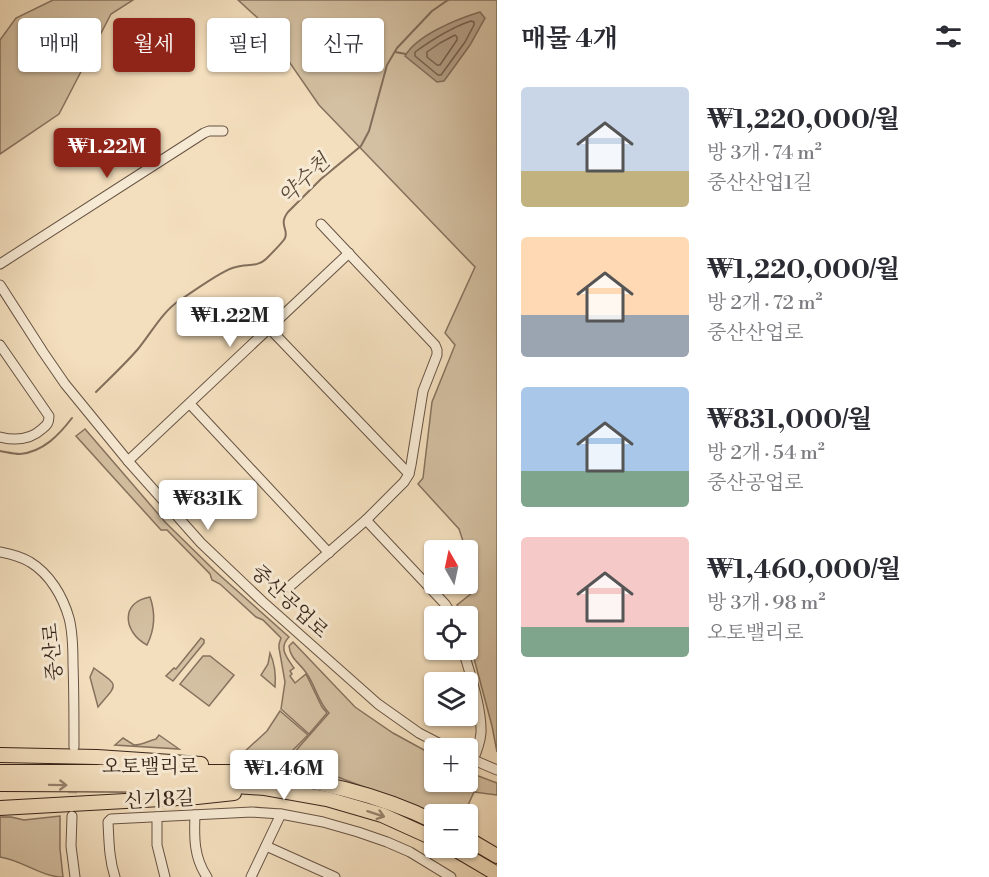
<!DOCTYPE html>
<html lang="ko">
<meta charset="utf-8">
<style>
:root{--surface:#fff;--page:#f2f2f3;--text:#2b2b33;--muted:#7c7c81;--accent:#8f2418}
body{margin:0;font-family:"Libre Bodoni","Noto Serif KR",serif;background:var(--page);color:var(--text);height:100vh;display:flex;flex-direction:column;font-size:22px;white-space:nowrap}
*{box-sizing:border-box;margin:0}
p{font-size:20px;color:var(--muted)}
.icon{flex:none;width:33px;height:33px;fill:none;stroke:currentColor;stroke-width:2;stroke-linecap:round;stroke-linejoin:round}
.map{position:relative;flex:1;overflow:hidden}
.drawer{display:flex;flex-direction:column;background:var(--surface);width:492px}
.drawer>*{flex:none}
.guide{position:absolute;left:18px;top:18px;width:388px;height:54px;display:flex;gap:12px}
.needle{width:39px;rotate:351deg}
.buttons{position:absolute;left:424px;top:540px;display:grid;gap:12px}
.buttons a{display:grid;place-items:center;width:54px;height:54px;border-radius:6px;background:var(--surface);box-shadow:0 2px 4px #0004;font-size:30px}
.price{position:absolute;translate:-50% -51px;padding:0 14px;border-radius:6px;background:#fff;color:#222;font-size:20px;line-height:39px;filter:drop-shadow(0 2px 3px #0008)}
.price::after{content:'';position:absolute;left:50%;top:36px;width:18px;height:14px;margin-left:-9px;background:inherit;clip-path:polygon(0 0,100% 0,50% 100%)}
.price.selected{background:var(--accent);color:#fff}
ul{padding:0;list-style:none}
li{display:flex;align-items:center;gap:18px;height:150px;padding:0 24px}
li span{display:grid;place-items:center;flex:none;width:168px;height:120px;border-radius:6px;color:#555}
li>.icon{margin-inline-start:auto}
span .icon{width:72px;height:72px;fill:#fffc;stroke-width:1}
li b{font-size:26px}
h2{display:flex;justify-content:space-between;align-items:center;height:72px;padding:0 24px;font-size:26px}
.tag{padding:0 21px;border-radius:6px;background:var(--surface);box-shadow:0 2px 4px #0004;font-size:21px;line-height:54px}
.tag.selected{background:var(--accent);color:#fff}
main{display:flex;flex:1;min-height:0}
.map>svg:first-child{display:block}
</style>
<main>
<div class="map">
<svg width="497" height="877" viewBox="0 0 497 877">
<rect width="100%" height="100%" fill="#f3debd"/>
<filter id="stains"><feTurbulence type="fractalNoise" baseFrequency=".00333" numOctaves="4"/><feColorMatrix values="0 0 0 0 .2 0 0 0 0 .09 0 0 0 0 .02 0 0 0 .5 -.17"/></filter>
<radialGradient id="worn" r=".72"><stop offset=".6" stop-color="#630" stop-opacity="0"/><stop offset="1" stop-color="#630" stop-opacity=".3"/></radialGradient>
<g fill="#d3bfa1" stroke="#86725e" stroke-width="1.5">
<polygon points="53,0 133,0 111,14 59,114 0,154 0,40 16,18"/>
<polygon points="238,0 497,0 497,752 492,726 468,636 468,616 463,616 461,611 457,605 477,589 468,558 468,550 466,550 459,529 418,484 423,478 432,402 455,345 445,333 475,267 319,105 261,21"/>
<path d="M85,429l81,94 49,48 74,66c-11,11 -2,21 5,31l-4,3 2,3 -2,2 5,7 11,-9 16,33 5,6 -18,21 -28,-25 4,-27 -6,-34v-4l2,-6 -18,-18 -7,-3 -36,-33 -8,-4 -2,-6 -43,-44h-6l-85,-94z"/>
<path d="M150,597c6,17 5,32 -3,48 -24,-13 -27,-43 3,-48z"/>
<polygon points="201,638 204,640 204,643 173,681 166,676 174,668 176,669"/>
<path d="M293,642l62,65 38,26 42,23v26h33v-10l29,11v12l-23,-3 -10,22h-28l-101,-38 -35,-8 -42,-7 23,-2 10,-3 38,-43c-11,-11 -13,-26 -22,-39 -6,-10 -17,-15 -18,-28z"/>
<path d="M270,653c5,11 6,22 5,34l-14,-12 7,-11z"/>
<polygon points="203,656 210,656 234,675 209,706 180,684"/>
<path d="M94,668c26,19 24,15 4,39l-8,-30z"/>
<polygon points="280,711 308,735 288,755 262,758 245,756 243,753 267,731"/>
<path d="M159,735l20,14 -64,-4 8,-7 11,7c8,0 14,-4 22,-6z"/>
<path d="M60,816v33l3,28c-22,0 -41,-17 -63,-20v-40h11l13,3z"/>
</g>
<path fill="#b39f86" stroke="#826e5b" stroke-width="1.5" d="M480,12l5,6 -15,27 -26,36 -7,1 -32,-26c12,-21 52,-37 75,-44z"/>
<g fill="none" stroke-linecap="round" stroke-linejoin="round">
<g stroke="#766250" stroke-width="1.5">
<path d="M471,21l3,1v3l-9,17 -24,33h-3l-23,-19v-4c18,-13 35,-24 56,-31z"/>
<polygon points="455,35 457,37 457,40 440,65 437,65 427,57 427,52 440,43"/>
</g>
<g stroke="#826e5b" stroke-width="2">
<polyline points="395,52 406,54"/>
<path d="M96,392c14,-14 29,-28 42,-43 14,-17 24,-37 42,-49 13,-8 43,-31 56,-33 11,-3 22,0 30,-8 3,-3 18,-18 19,-21 4,-9 -7,-13 3,-26l33,-33 40,-33 8,-15 18,-66 10,-17 35,-37 16,-11"/>
<path d="M0,451c6,1 14,3 20,3 23,-2 39,-19 52,-36"/>
</g>
<polyline stroke="#ceb99c" stroke-width="9" stroke-dasharray="9 4.5" stroke-linecap="butt" points="72,807 74,752"/>
<defs>
<g id="minor">
<polyline points="0,264 204,133 209,131 223,131"/>
<polyline points="0,285 43,352 65,384 128,461 201,543 262,601 378,704 419,733 448,748"/>
<polyline points="270,329 409,474"/>
<path d="M0,345l49,71c0,7 -2,9 -7,13 -12,11 -26,12 -42,8"/>
<polyline points="190,404 329,553"/>
<polyline points="128,461 349,253"/>
<polyline points="366,520 445,604 453,616"/>
<path d="M0,552c11,2 21,5 30,10 20,12 33,35 39,56 4,15 4,31 4,46 1,28 1,56 1,83"/>
<polyline points="289,587 366,520 404,482 409,474 411,465 423,391 437,355 437,350 435,345 321,224"/>
<path d="M463,650c7,24 19,58 18,83 -1,10 -4,18 -8,27"/>
<polyline points="469,758 497,770"/>
<path d="M195,815c-1,23 -1,43 12,62"/>
<polyline points="72,816 71,846 75,877"/>
<polyline points="157,817 157,845 165,877"/>
<polyline points="266,846 335,877"/>
<path d="M115,877c-6,-18 -6,-36 -7,-55l3,-3 141,-7 29,2 42,8 35,10 29,10 23,10 41,25"/>
<polyline points="251,877 281,814"/>
</g>
<g id="highway">
<polyline points="0,755 97,757 201,764"/>
<path d="M0,772h250c64,8 127,21 185,50"/>
<polyline points="0,784 221,785 265,788 327,799 382,815 435,839"/>
<polyline points="0,808 197,797 234,793"/>
<polyline points="468,839 497,856"/>
<polyline points="453,848 497,874"/>
</g>
</defs>
<use href="#minor" stroke="#675343" stroke-width="11"/>
<use href="#highway" stroke="#38251a" stroke-width="16"/>
<use href="#minor" stroke="#f7ead4" stroke-width="9"/>
<use href="#highway" stroke="#f3debd" stroke-width="14"/>
</g>
<defs><path id="oneway-shaft" d="M-6 0H5M1.5-3L5.5 0L1.5 3" fill="none" stroke-width="1.6" stroke-linecap="round" stroke-linejoin="round" transform="scale(1.5)"/></defs>
<g stroke="#96826c">
<use href="#oneway-shaft" transform="translate(58 785) rotate(1)"/>
<use href="#oneway-shaft" transform="translate(376 814) rotate(18)"/>
</g>
<g text-anchor="middle" stroke-width="6" stroke-linejoin="round" paint-order="stroke">
<g font-size="20" fill="#38251a" stroke="#f7ead4">
<text transform="translate(290 601) rotate(43)" y="7">중산공업로</text>
<text transform="translate(52 652) rotate(-95)" y="7">중산로</text>
<text x="150" y="773">오토밸리로</text>
<text transform="translate(159 799) rotate(-3)" y="7">신기8길</text>
</g>
<g font-size="21" font-style="italic" fill="#5d4a3a" stroke="#f7ead4">
<text transform="translate(304 179) rotate(-44)" y="7">약수천</text>
</g>
</g>
<rect width="100%" height="100%" filter="url(#stains)"/>
<rect width="100%" height="100%" fill="url(#worn)"/>
</svg>
<div class="buttons">
<a><svg class="needle" viewBox="-14 -14 28 28"><path d="M0-13l5 13h-10z" fill="#e53935"/><path d="M0 13l5-13h-10z" fill="#7c7c81"/></svg></a>
<a><svg class="icon" aria-label="locate" viewBox="0 0 24 24"><circle cx="12" cy="12" r="6"/><path d="M12 2v4M12 18v4M2 12h4M18 12h4"/></svg></a>
<a><svg class="icon" aria-label="layers" viewBox="0 0 24 24"><path d="M12 4l9 5-9 5-9-5zM3 14l9 5 9-5"/></svg></a>
<a>+</a>
<a>−</a>
</div>
<b class="price selected" style="left:107px;top:179px">₩1.22M</b>
<b class="price" style="left:230px;top:348px">₩1.22M</b>
<b class="price" style="left:208px;top:531px">₩831K</b>
<b class="price" style="left:284px;top:801px">₩1.46M</b>
<div class="guide">
<a class="tag">매매</a>
<a class="tag selected">월세</a>
<a class="tag">필터</a>
<a class="tag">신규</a>
</div>
</div>
<section class="drawer">
<h2>매물 4개<svg class="icon" aria-label="filters" viewBox="0 0 24 24"><path d="M4 7h16M4 17h16"/><circle cx="9" cy="7" r="2"/><circle cx="15" cy="17" r="2"/></svg></h2>
<ul>
<li><span style="background:linear-gradient(#c9d6e8 70%,#c2b280 0)"><svg class="icon" aria-label="home" viewBox="0 0 24 24"><path d="M3 11l9-7 9 7M6 9v11h12V9"/></svg></span><div><b>₩1,220,000/월</b><p>방 3개 · 74 m²</p><p>중산산업1길</p></div></li>
<li><span style="background:linear-gradient(#ffd9b3 65%,#9aa5b1 0)"><svg class="icon" aria-label="home" viewBox="0 0 24 24"><path d="M3 11l9-7 9 7M6 9v11h12V9"/></svg></span><div><b>₩1,220,000/월</b><p>방 2개 · 72 m²</p><p>중산산업로</p></div></li>
<li><span style="background:linear-gradient(#a9c7e8 70%,#7fa58c 0)"><svg class="icon" aria-label="home" viewBox="0 0 24 24"><path d="M3 11l9-7 9 7M6 9v11h12V9"/></svg></span><div><b>₩831,000/월</b><p>방 2개 · 54 m²</p><p>중산공업로</p></div></li>
<li><span style="background:linear-gradient(#f6c9c9 75%,#7fa58c 0)"><svg class="icon" aria-label="home" viewBox="0 0 24 24"><path d="M3 11l9-7 9 7M6 9v11h12V9"/></svg></span><div><b>₩1,460,000/월</b><p>방 3개 · 98 m²</p><p>오토밸리로</p></div></li>
</ul>
</section>
</main>
